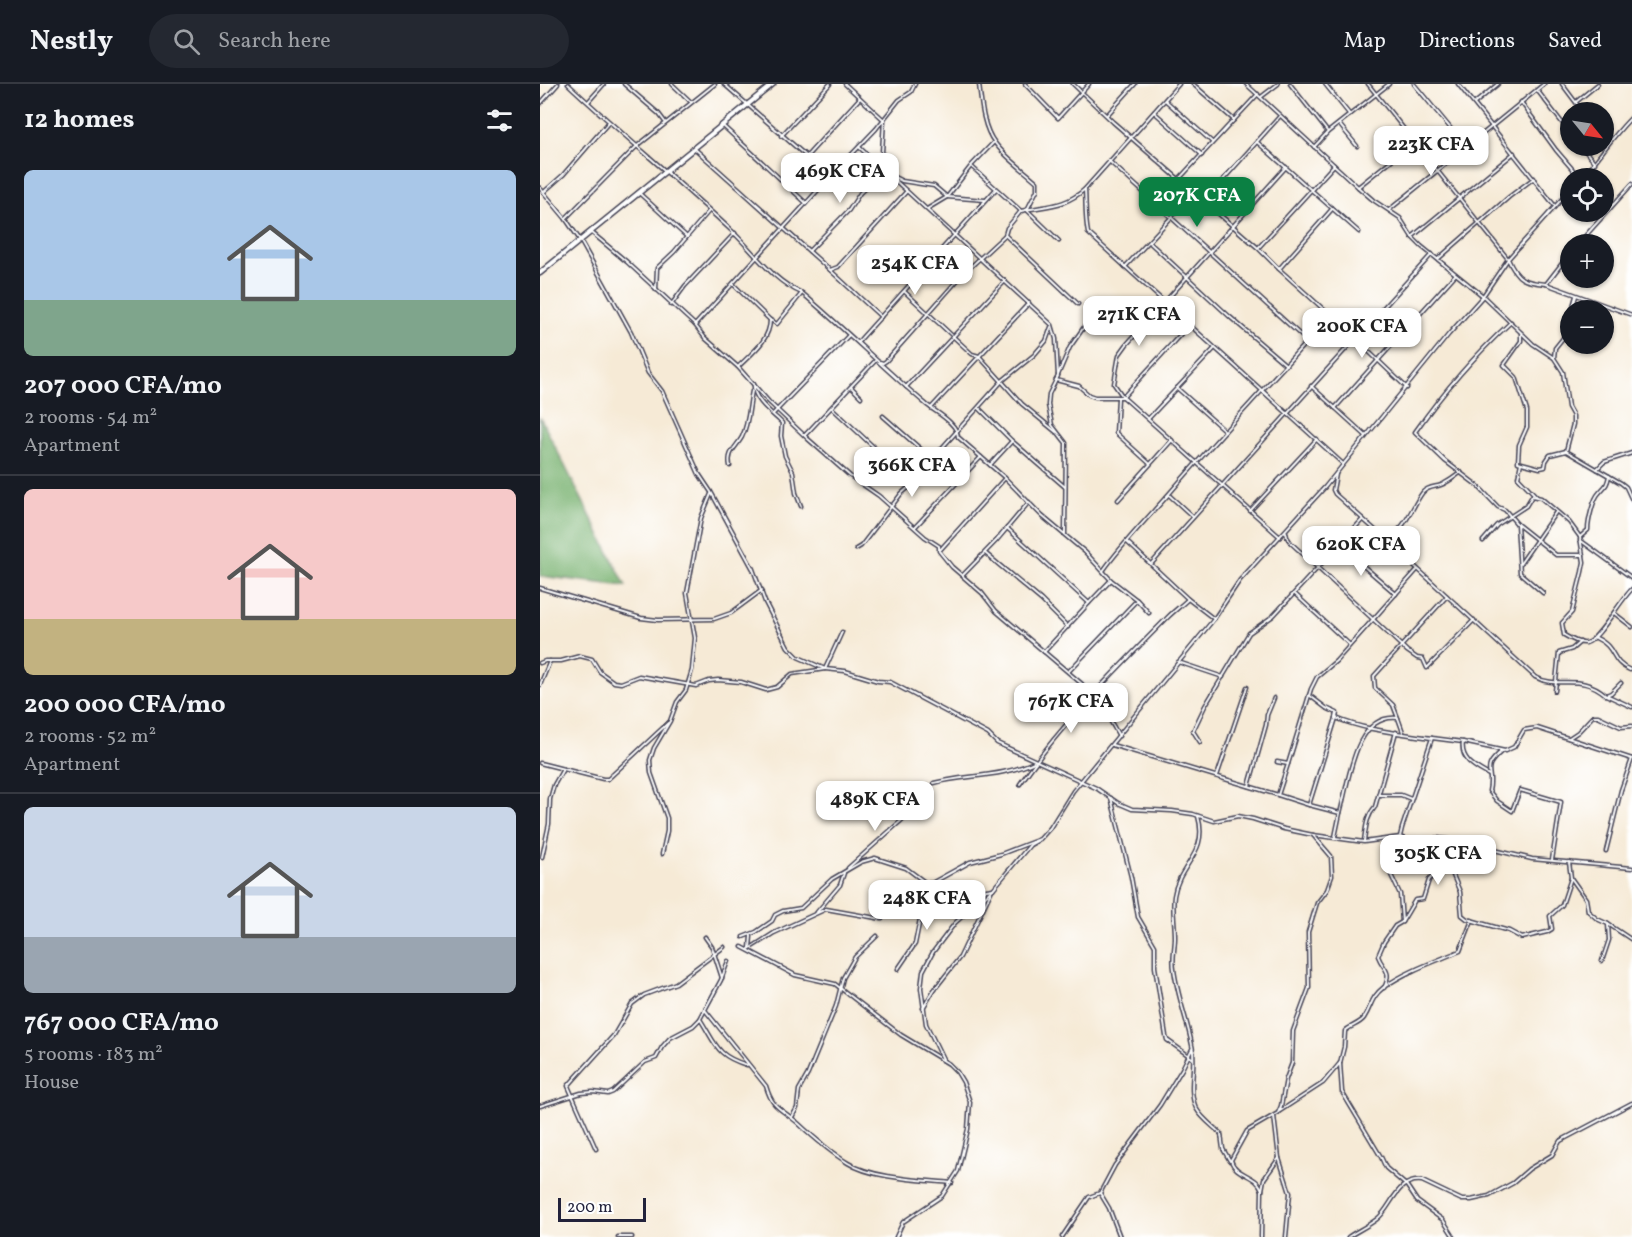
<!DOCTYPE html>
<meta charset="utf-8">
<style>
:root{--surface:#171b24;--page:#242831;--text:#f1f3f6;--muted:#9ea1a6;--line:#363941;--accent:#0b8043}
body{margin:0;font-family:Vollkorn,serif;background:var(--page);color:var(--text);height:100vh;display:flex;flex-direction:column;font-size:22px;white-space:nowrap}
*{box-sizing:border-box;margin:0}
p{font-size:20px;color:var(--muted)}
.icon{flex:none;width:33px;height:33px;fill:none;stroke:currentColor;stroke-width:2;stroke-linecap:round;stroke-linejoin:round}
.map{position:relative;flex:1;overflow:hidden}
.sheet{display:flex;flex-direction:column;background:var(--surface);width:540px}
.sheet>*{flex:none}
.needle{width:39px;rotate:120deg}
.controls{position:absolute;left:1020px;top:18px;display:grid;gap:12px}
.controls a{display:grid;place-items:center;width:54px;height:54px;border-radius:50%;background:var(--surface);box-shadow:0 2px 4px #0004;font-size:30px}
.scale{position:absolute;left:18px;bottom:15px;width:88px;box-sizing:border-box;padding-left:6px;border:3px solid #22223b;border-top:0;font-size:16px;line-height:21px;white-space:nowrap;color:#22223b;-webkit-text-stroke:4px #fff;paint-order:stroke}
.price{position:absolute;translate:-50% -51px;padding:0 14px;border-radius:12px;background:#fff;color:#222;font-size:20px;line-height:39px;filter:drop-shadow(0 2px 3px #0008)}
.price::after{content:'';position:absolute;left:50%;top:36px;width:18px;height:14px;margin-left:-9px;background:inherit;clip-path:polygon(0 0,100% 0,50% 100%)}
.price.current{background:var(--accent);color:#fff}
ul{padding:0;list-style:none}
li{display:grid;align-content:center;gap:12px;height:318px;padding:0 24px}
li+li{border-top:2px solid var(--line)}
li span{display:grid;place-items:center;height:186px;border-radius:9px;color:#555}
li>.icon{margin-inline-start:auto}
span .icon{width:108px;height:108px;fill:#fffc;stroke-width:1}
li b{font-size:26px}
h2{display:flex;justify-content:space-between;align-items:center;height:72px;padding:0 24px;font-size:26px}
header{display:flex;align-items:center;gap:36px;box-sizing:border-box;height:84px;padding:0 30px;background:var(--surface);border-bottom:2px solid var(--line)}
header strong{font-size:28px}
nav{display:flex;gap:33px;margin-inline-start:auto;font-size:21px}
.search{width:420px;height:54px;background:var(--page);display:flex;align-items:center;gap:15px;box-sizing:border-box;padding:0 21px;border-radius:33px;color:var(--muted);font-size:22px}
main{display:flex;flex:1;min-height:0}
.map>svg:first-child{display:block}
</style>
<header>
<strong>Nestly</strong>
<div class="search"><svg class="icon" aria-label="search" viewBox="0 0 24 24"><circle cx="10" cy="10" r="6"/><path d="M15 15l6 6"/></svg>Search here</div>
<nav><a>Map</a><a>Directions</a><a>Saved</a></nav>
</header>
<main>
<section class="sheet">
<h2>12 homes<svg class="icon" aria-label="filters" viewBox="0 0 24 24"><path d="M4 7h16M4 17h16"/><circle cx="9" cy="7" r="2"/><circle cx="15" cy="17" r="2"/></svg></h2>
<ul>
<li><span style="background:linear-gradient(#a9c7e8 70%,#7fa58c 0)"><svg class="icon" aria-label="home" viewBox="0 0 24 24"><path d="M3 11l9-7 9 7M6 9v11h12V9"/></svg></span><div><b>207 000 CFA/mo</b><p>2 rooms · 54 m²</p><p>Apartment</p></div></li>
<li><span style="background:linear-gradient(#f6c9c9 70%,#c2b280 0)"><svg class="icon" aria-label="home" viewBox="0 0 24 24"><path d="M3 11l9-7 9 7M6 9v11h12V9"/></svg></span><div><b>200 000 CFA/mo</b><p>2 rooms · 52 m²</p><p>Apartment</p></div></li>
<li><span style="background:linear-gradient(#c9d6e8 70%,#9aa5b1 0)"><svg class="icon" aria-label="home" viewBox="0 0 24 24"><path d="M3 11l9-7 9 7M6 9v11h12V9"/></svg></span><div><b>767 000 CFA/mo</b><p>5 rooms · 183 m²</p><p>House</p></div></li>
</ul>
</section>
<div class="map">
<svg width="1092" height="1153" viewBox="0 0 1092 1153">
<rect width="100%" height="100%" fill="#fff"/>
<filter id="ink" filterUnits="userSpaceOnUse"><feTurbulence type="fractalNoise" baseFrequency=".0167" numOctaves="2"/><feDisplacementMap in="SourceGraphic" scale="12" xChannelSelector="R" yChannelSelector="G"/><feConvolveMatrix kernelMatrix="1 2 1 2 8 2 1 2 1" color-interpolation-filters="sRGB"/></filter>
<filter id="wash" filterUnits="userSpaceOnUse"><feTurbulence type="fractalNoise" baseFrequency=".008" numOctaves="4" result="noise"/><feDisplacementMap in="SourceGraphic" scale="24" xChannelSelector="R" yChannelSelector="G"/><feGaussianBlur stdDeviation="1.35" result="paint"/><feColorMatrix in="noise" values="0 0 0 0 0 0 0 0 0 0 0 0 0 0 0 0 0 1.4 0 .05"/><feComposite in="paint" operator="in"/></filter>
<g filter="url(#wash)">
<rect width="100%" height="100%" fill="#f6ead6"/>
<polygon fill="#79b271" stroke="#4e6a56" stroke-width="1.5" points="0,333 86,502 0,492"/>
</g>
<g filter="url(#ink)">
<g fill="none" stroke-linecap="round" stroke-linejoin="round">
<defs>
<g id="street">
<path d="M28,0c54,51 111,97 165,148 22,21 40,49 69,61 43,36 82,76 125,112 10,8 30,18 31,32l47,41 37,38 43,36 26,28 26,20 12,13"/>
<polyline points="84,0 119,30 125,38"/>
<polyline points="132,0 151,18"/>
<polyline points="184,0 290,93"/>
<polyline points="305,0 344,36 342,68 348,89"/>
<path d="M439,0c2,18 4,44 16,59 11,15 29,27 42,39v8l-10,20"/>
<polyline points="485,0 518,34 549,0"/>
<polyline points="533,0 573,38 718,164 739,185 802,242 867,304"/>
<polyline points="653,0 694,36"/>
<polyline points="706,0 818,103 833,116 860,134 872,153 881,162 943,212 993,260 1014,274"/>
<polyline points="750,0 787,47"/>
<polyline points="785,0 810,31"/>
<path d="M828,0l140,175c9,21 16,23 38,25l86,31"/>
<polyline points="874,0 926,63"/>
<polyline points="918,0 1015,122"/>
<polyline points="1022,0 1043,28"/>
<polyline points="997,6 1030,49"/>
<polyline points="721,13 738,0"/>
<polyline points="625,16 672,58"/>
<polyline points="48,18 64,0"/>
<polyline points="981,18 1016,66 1040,94"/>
<polyline points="1036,18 1058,0"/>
<polyline points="935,19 958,0"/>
<polyline points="0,20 18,0"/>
<polyline points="614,28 662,71"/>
<polyline points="567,31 595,0"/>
<polyline points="799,40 817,62"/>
<polyline points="182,41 266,119"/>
<polyline points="241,52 290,0"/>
<polyline points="717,58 819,148"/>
<polyline points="1041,62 1055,79"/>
<polyline points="319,63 512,241 516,255 518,292 509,310 508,321 512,341 526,359 525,450"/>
<polyline points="774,63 788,48 849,0"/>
<polyline points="154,64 290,186 298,183 366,108"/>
<polyline points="266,73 320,14"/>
<polyline points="569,77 767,257"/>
<polyline points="432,83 481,127"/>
<polyline points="352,92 362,97 394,102 407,113 445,116"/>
<path d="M1041,94c18,-19 31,-42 51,-61"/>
<polyline points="639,95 718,10"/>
<polyline points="818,103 874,58"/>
<path d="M0,104l25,30 15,22 51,92 17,41 14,18 37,83 12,18 42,77 12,33 23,45 10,10 27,12 20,2 33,10 12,1 98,52 9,9 99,45 22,15 14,6 40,2 21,3 21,7 24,-5 15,3 31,10 29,6 18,21 1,20 -5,14 -10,13 -9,29 1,56 -16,43 -1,32 -6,16 -5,27 -3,7 -31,18 -16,29c4,16 26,14 31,30"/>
<path d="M545,105c1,15 0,29 3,44l254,230"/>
<polyline points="5,107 23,91 69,38"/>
<polyline points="99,109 147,153"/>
<polyline points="664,117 740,32"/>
<polyline points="387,125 407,113 431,82 454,58"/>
<polyline points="487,126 519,157"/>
<polyline points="849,126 1004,0"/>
<polyline points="26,134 96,63 175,0"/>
<polyline points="51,148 87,178 155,241 165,254 198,283 229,318 268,355 310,392 339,412 385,453 399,462 399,467 412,483 442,509 456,527 542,600 567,631 579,652"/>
<polyline points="465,151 538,220"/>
<polyline points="872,153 974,69"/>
<polyline points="609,158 690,233 746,281"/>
<polyline points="1038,160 1092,100"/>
<polyline points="719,163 794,81"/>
<polyline points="269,167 309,126 320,109 344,86"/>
<polyline points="898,175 969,113 994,94"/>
<polyline points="585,183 654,109"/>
<polyline points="739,185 793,124"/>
<polyline points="290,186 341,233"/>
<polyline points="193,200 230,236"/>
<polyline points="1006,200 1030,169"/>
<polyline points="116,206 117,184 134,168 169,127"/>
<polyline points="365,208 432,270 439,272 482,320 516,348"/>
<polyline points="131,221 145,202 195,149"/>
<polyline points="1032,226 1036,212"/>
<path d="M971,238c-36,33 -68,70 -96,110l30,29 33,25 20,21 7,3 12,14 3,49 23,20"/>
<polyline points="155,241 290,93 336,45 359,16 371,8 375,0"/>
<polyline points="981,250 981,257 964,281 976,293 987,327 987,343 979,361 978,378 1000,384 1005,383 1006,377 1010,371 1026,367 1081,399 1086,403 1092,416"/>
<polyline points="318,258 456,105"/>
<path d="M340,278l3,1 3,-2 77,-87 42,-39 2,-7 14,-17c25,-6 43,-3 64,-22l94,-105"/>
<path d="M198,283c14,-14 32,-27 32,-47l7,4 25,-31"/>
<polyline points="518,291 530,263 544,243"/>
<polyline points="516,296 539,302 549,311 555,313 583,313 650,240"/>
<path d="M214,300c-2,15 19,30 28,39l-1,13 4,20 8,16 3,21 5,13"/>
<polyline points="771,302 825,351"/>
<polyline points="311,303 321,313"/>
<polyline points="366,303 465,197"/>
<polyline points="637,304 685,347"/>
<polyline points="578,314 576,349 610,380"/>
<polyline points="292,324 372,399"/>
<polyline points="391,324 489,219"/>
<polyline points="439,324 472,357 525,403"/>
<polyline points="795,324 915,191"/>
<polyline points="233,330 309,251"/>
<polyline points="343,332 392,375"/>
<polyline points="608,335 674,265"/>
<polyline points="265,351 335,277"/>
<polyline points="1026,367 1033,340 1033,332 1028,323 1023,288 1014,274 1015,264 1023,254 1030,229"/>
<polyline points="981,379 978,393 997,413"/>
<polyline points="450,381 472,357"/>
<path d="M190,382c-3,-14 6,-18 12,-29 7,-14 7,-32 10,-46"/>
<polyline points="1057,385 1064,378 1092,369"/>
<path d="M796,390l-3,16 2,4 48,43c22,-2 28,-30 40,-45 7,-7 15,-4 22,-9 6,-3 11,-7 16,-11"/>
<polyline points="629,411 653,433"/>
<polyline points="578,416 632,356"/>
<polyline points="710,427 777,355"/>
<polyline points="977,440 1016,471 1043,471"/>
<polyline points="375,443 441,373"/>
<polyline points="467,444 549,519 504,568"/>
<polyline points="746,448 747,453 751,459 867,567 877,574 883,575 887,584 934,536"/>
<polyline points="740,453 583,313 574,300 579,271 587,260 746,83"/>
<path d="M843,453l152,140c23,13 45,-5 71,18l5,-2 10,-10"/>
<path d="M1040,453l8,-7c0,-8 5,-31 11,-37 6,-7 8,-7 10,-17"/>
<polyline points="1040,456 1092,494"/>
<path d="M943,457l14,-16 29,-19 6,-10 9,2 28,24 11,15 4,25 -2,10 -10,40 -10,11 2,12c5,3 16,9 22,8 11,-1 35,-44 46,-54"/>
<polyline points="587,458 648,515 674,535"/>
<polyline points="799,461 856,510"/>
<polyline points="316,465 321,462 361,410 369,403 392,375 462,297 494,271 506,257 511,243"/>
<polyline points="400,466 465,394"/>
<polyline points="445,469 501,516 528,543"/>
<polyline points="612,479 892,170"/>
<polyline points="980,480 1016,428"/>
<path d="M563,487c19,-27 43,-51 65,-76 53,-61 108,-119 162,-179"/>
<polyline points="423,491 457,456 489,418"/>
<polyline points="0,504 101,534 118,536 174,535 191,529 222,506"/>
<polyline points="755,510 810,561"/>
<polyline points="549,519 571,496"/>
<polyline points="1074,529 1092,543"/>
<path d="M1056,554c22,10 13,23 34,32"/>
<polyline points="638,578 683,593"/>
<polyline points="0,579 5,577 21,577 40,572 52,575 60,588 74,598 81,599 99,592 156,602 169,597 178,596 201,598 226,606 237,603 252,590 285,585 302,548"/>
<polyline points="529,587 597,516"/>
<polyline points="0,601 10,577"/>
<polyline points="1015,607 1019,569 1032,565 1040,558"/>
<polyline points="769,611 786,624 797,629 796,634"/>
<polyline points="1066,611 1092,623"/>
<polyline points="858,634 863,648"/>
<path d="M892,654l31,4c-3,18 12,25 26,33"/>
<polyline points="1029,654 1038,648 1053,632 1058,632 1081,643 1092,642"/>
<polyline points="660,658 653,647 665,622 709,549 733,532 823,435"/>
<polyline points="923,658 965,667 974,663 984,646 997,644 1092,675"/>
<polyline points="572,661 738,711"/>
<path d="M962,667c-22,19 -8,18 -13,40l8,10 15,10 8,-21 41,12 -9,58"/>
<polyline points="737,678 748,680 771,605 777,593 796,577 877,486"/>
<polyline points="0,679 63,695 68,695 128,639"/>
<polyline points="748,680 738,711 769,721"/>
<polyline points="677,692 707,603"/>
<path d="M394,699c33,-8 69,-6 100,-21"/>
<path d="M480,700c42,-61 96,-114 148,-167 6,-6 14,-12 20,-18"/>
<polyline points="709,702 726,641 727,631 734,614"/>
<polyline points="839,711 861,711 871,715"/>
<polyline points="571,714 591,793 598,833 615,862 615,883 626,952 627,956 652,974"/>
<path d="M658,732c11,38 -19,47 -24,80 -2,14 1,27 1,41 0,11 -3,21 -1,32 3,26 13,50 18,76 5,21 -5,43 4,63 6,11 17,18 25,26l2,15 7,12"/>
<polyline points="773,751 824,758 860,753 872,758 883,758 896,754 926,757 946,764 992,775 1092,784"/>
<polyline points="795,753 800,729"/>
<path d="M824,757c2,-13 2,-24 11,-34l21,-75"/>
<polyline points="1066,767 1081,706 1092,675"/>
<polyline points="122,770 127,747 127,734 111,689 110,676 114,664 130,637 137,618 146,606 152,586 155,554 147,509 161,434 171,410"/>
<polyline points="2,773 9,740 10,715 14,701 23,685"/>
<polyline points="1029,778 1031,794 1046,815 1048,827 1057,835 1068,840 1069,856 1062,877"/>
<polyline points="904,781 912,789 920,808 922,831 927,835 969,847 982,854 1007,848 1012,845 1010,832 1022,821 1031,794"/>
<polyline points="308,784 362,736 374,717"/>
<polyline points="277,828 300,801 304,789"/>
<path d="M862,838l-2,-28 -9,-19 11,-47 30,-90c-32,-5 -66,-7 -96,-20l-27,87 31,8c9,-31 14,-100 58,-95l-5,-13 -18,-17 -1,-12 73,-80"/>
<polyline points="1068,840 1092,856"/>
<polyline points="165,853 172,863 182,894"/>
<polyline points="203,853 216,848 232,837 235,831 243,827 261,824 292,795 321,778 335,774 366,784 386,799 392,799 430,778 461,770 500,755 510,744 533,707 674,535 700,496 785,403 909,250 943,212 968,175 1030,106"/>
<polyline points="202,863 255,891 295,900 361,951 409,980 417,988 423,998 430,1018 428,1045 418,1087 402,1112 363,1138 356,1153"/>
<polyline points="210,864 211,852"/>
<polyline points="209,865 234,849 286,825 342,835"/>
<polyline points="358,885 375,860 382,825 389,810 392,799 440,807 453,805"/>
<path d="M844,904c9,-18 -1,-18 -6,-32l6,-14 11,-16 7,-4 13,-22 8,-1 6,-19 36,-39"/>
<polyline points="383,924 394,906 420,873 451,808"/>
<path d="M165,926l61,76c7,24 15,22 32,37 15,14 32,29 50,40 25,16 75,17 104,20"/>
<path d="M160,935c16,25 16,37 47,46"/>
<polyline points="403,975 386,940 381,904 383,887 393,868 415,839 453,805 490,761 497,757"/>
<polyline points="0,1022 41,1009 53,1008 68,1010 73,1008 105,978 116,974 122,963 130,954 153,942 160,935 181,896 188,877"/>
<polyline points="740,1027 783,999 800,979"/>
<polyline points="252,1033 257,1024 259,1006 268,990 296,922 303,894 315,873 337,852"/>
<polyline points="56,1065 28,1002 74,951 92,920 104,911 136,899 184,863"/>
<polyline points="739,1074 750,1109 746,1153"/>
<polyline points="560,1109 569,1124 580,1153"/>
<polyline points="78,1153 92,1153"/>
<polyline points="522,1153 549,1113 560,1109 575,1081 620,1021 642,985 652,965"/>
<polyline points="721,1153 722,1106 724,1095 739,1074 734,1032"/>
<path d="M808,1153c9,-6 20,-11 29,-18 15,-11 19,-41 45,-38l40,19h9l18,-4 24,-13 16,-14 23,-14 8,-14 72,-38"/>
<path d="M914,1153l-11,-17 -26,-19 -10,-15 -21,-18 -5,-11 -39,-65 -2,-29 4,-16 1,-16c5,-5 15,-7 19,-13 8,-12 6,-20 20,-31 23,-16 50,-25 76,-36l12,-31"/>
</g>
<polyline id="secondary" points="0,189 233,0"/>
</defs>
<use href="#street" stroke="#424052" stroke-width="5"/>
<use href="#secondary" stroke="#424052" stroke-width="7"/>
<use href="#street" stroke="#fff" stroke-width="2"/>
<use href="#secondary" stroke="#fff" stroke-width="4"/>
</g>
</g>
</svg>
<div class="controls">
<a><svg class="needle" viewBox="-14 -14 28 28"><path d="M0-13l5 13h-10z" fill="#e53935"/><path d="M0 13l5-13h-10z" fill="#9ea1a6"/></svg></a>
<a><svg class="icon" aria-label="locate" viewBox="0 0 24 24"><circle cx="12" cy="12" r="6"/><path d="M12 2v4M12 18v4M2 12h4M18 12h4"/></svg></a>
<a>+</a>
<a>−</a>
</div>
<div class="scale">200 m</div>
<b class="price" style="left:891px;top:93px">223K CFA</b>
<b class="price" style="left:300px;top:120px">469K CFA</b>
<b class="price current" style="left:657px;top:144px">207K CFA</b>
<b class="price" style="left:375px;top:212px">254K CFA</b>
<b class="price" style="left:599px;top:263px">271K CFA</b>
<b class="price" style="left:822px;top:275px">200K CFA</b>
<b class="price" style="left:372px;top:414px">366K CFA</b>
<b class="price" style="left:821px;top:493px">620K CFA</b>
<b class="price" style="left:531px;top:650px">767K CFA</b>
<b class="price" style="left:335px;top:748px">489K CFA</b>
<b class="price" style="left:898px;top:802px">305K CFA</b>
<b class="price" style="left:387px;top:847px">248K CFA</b>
</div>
</main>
